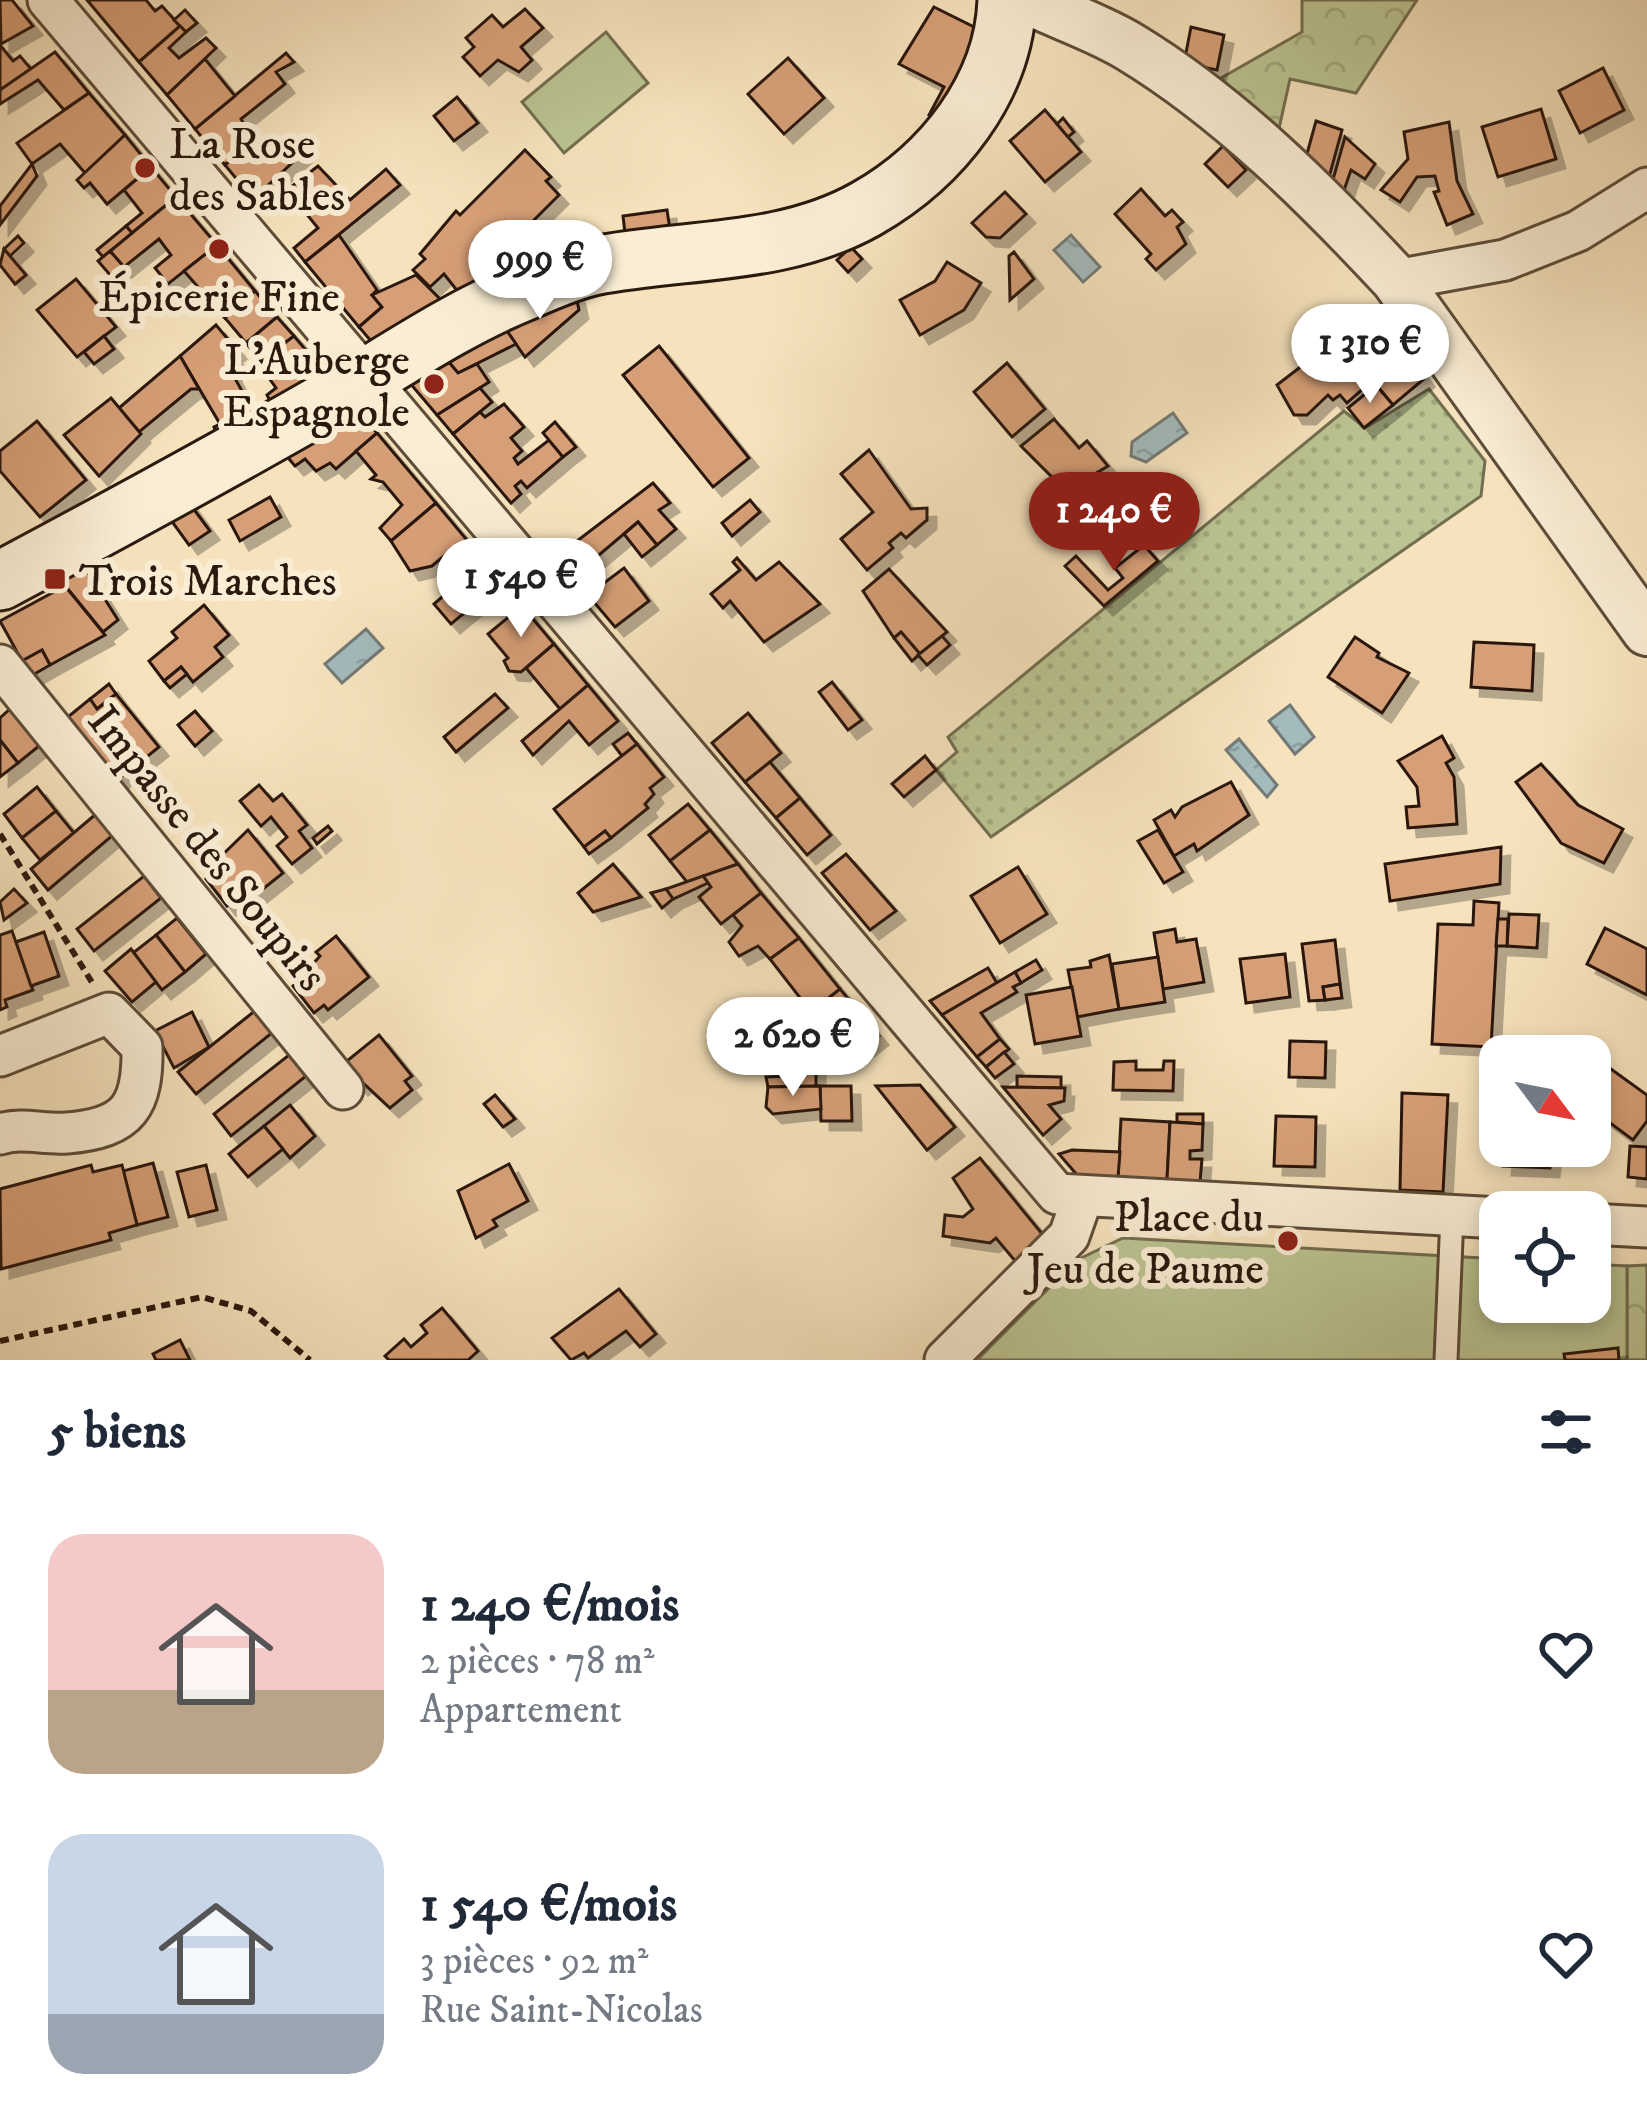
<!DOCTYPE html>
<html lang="fr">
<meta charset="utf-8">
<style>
:root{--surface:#fff;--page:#f2f2f3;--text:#1f2937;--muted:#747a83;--accent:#8f2418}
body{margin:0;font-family:"IM FELL DW Pica",serif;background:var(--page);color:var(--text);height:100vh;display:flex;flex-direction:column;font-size:45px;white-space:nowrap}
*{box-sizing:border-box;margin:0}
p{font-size:39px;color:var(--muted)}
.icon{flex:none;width:66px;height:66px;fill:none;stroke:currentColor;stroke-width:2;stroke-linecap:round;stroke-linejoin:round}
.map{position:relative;height:1360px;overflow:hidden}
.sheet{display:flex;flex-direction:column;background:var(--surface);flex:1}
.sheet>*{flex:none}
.needle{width:78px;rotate:122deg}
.buttons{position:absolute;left:1479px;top:1035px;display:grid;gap:24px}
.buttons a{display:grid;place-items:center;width:132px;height:132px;border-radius:24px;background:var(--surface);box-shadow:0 6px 18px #0003;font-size:60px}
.price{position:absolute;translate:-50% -102px;padding:0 27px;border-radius:42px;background:#fff;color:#222;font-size:39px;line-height:78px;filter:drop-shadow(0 3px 6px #0008)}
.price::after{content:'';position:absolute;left:50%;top:72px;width:36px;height:27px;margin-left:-18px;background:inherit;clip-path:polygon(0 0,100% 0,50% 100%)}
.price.active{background:var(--accent);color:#fff}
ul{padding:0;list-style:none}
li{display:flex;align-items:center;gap:36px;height:300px;padding:0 48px}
li span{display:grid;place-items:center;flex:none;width:336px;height:240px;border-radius:36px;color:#555}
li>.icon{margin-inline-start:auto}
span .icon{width:144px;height:144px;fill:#fffc;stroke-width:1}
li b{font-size:51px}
h2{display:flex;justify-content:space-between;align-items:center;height:144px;padding:0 48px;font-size:51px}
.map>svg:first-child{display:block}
</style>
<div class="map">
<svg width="1647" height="1360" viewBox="0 0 1647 1360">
<defs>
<pattern id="green-dots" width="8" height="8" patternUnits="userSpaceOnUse" patternTransform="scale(3)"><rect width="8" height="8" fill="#bbc492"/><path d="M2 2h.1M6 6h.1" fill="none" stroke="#a1a87d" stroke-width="1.8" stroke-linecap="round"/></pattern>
<pattern id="forest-crowns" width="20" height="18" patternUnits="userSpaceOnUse" patternTransform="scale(3)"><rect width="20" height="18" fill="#bbc492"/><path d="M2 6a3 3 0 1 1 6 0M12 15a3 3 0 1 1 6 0" fill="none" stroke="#a1a87d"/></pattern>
<pattern id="water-ripples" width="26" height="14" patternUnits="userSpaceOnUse" patternTransform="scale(3)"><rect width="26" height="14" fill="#a3bbbd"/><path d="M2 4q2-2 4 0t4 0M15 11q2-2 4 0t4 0" fill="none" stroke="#8ca0a1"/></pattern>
<filter id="shadow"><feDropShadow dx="9" dy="9" stdDeviation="0" flood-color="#0004"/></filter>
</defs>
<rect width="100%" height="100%" fill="#f6e3bd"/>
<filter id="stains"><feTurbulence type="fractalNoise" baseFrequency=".00167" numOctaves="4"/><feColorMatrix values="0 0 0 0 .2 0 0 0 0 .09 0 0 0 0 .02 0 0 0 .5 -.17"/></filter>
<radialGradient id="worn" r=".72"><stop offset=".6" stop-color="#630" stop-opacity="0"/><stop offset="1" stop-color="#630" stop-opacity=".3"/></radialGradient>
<polygon fill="url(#green-dots)" stroke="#726e50" stroke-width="3" points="1429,389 1485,461 1481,496 991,837 936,770 957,752 948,737 1344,411 1365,428"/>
<g fill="url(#forest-crowns)" stroke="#726e50" stroke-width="3">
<polygon points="1302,0 1417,0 1356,93 1290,79 1278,133 1221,78 1302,32"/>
<polygon points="1647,1265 1647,1360 1627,1360 1627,1266"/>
</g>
<g fill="#bbc492" stroke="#726e50" stroke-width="3">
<polygon points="606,32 648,83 564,153 522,102"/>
<polygon points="1123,1238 1500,1259 1500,1302 1590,1302 1590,1264 1627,1266 1627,1360 977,1360 1077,1260"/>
</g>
<g fill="url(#water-ripples)" stroke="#737a77" stroke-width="3">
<polygon points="1071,235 1100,267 1083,282 1054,250"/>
<polygon points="1173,413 1187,433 1146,462 1131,456 1132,442"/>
<polygon points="366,629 383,648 342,683 325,664"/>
<polygon points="1290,705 1314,737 1295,754 1269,721"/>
<polygon points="1239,739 1277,785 1267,797 1226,750"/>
</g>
<g fill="#d69f77" stroke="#2a190d" stroke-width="3" filter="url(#shadow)">
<polygon points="0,0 12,0 33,26 1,44"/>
<polygon points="87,0 146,0 155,11 162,6 180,26 139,62"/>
<polygon points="934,7 984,32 941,122 929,115 944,87 899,64"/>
<polygon points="525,9 543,28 521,47 532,60 519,72 498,60 480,76 463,57 474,47 466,38 492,15 503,27"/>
<polygon points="185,10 197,23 186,32 174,20"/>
<polygon points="180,26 186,32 169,48 179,58 206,38 216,48 167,95 139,62"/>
<polygon points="1191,27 1224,35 1217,70 1184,63"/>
<polygon points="0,45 13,61 20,56 31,69 0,90"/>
<polygon points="55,52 89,93 64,110 38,80 0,104 0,90"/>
<polygon points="286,53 294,62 276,72 285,84 241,119 253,141 225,165 195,129"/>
<polygon points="788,58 824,98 784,134 748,94"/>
<polygon points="205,59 235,96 195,129 167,95"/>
<polygon points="1603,68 1624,110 1580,133 1559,91"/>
<polygon points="89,93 125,135 85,173 60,144 32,164 17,143"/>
<polygon points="457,97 478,123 454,141 434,116"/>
<polygon points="1541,109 1556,159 1498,177 1482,127"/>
<polygon points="1045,110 1081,152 1045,182 1010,141"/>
<polygon points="1063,118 1074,132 1068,137 1057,124"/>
<polygon points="1316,121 1342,130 1328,181 1305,161"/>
<polygon points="1449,122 1457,181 1473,214 1447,225 1434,192 1439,191 1435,176 1417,177 1400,202 1381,190 1408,159 1404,132"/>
<polygon points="125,135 151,167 107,204 90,183 84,188 77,180"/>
<polygon points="295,137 306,150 253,199 225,165 253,141 268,159"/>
<polygon points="1345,137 1375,164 1365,179 1351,170 1343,193 1332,183"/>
<polygon points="1223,146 1246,170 1228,187 1205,164"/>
<polygon points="525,150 551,177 546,181 559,195 498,256 489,247 478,258 492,281 463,298 444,274 430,287 413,270 425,259 420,254 456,211 460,215"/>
<polygon points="32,164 37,176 0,225 0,206"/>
<polygon points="318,166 350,200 386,169 400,185 305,262 294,248 318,228 287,190"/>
<polygon points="151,167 176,197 132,233 126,226 142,213 124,190"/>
<polygon points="1141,189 1165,216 1172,210 1183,222 1177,227 1186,244 1156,270 1146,259 1151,254 1115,214"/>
<polygon points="1005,192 1026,214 1000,238 986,237 972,223"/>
<polygon points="176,197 217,245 168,284 155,268 171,255 159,239 124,267 110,251"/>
<polygon points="667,210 671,236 626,242 623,216"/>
<polygon points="126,226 132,233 103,257 97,250"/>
<polygon points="339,235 377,290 372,295 382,307 359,327 305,262"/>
<polygon points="18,236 24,243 10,256 4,249"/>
<polygon points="217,245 255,291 225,318 184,271"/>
<polygon points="851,247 862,259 848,272 837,260"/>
<polygon points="4,249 26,275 15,284 0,265"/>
<polygon points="110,251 124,267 111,276 98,261"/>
<polygon points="1014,252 1034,279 1010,300 1009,256"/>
<polygon points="947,262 981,283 964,310 920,335 900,300 935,281"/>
<polygon points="416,275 448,307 377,348 359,327 382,307 372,295"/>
<polygon points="76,279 116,327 77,357 37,310"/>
<polygon points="255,291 277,317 246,343 225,318"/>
<polygon points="575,292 579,310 525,357 500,321"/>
<polygon points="277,317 294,336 261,361 246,343"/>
<polygon points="500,321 516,344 458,373 442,354"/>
<polygon points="216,325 237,350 232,354 239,362 231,368 233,375 255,414 217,435 214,427 220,424 180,356"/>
<polygon points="1351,328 1389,366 1347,403 1340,395 1333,400 1328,395 1307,415 1294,415 1277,385"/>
<polygon points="104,336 114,349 94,364 84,352"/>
<polygon points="294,336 326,374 272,405 267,395 276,388 269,378 273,375 261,361"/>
<polygon points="659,346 749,458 713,487 623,375"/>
<polygon points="1407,352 1425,378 1393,405 1373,381"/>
<polygon points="442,354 458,373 477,364 489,382 437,415 409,382"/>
<polygon points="180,356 199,389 191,389 139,432 119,408"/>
<polygon points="1007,363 1045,409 1012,437 974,392"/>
<polygon points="1376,385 1393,405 1364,428 1348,408"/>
<polygon points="480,388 492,402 453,434 437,415"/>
<polygon points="111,398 141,434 99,476 64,435"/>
<polygon points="504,404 524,427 511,438 522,451 514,458 518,464 549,440 563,457 527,488 521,481 515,486 521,494 511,503 453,434 480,412 485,417"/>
<polygon points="354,407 377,433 336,469 330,463 316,471 305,459 295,466 284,453"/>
<polygon points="1054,419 1079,448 1087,441 1108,466 1066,491 1021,446"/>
<polygon points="37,421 86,480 40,517 0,471 0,451"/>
<polygon points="555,422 576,447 563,457 543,433"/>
<polygon points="377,433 436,503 391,541 380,528 402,505 383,482 371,479 376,475 356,451"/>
<polygon points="869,450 911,509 927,508 927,520 906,538 901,533 889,543 893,548 867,570 841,539 873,512 841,474"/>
<polygon points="1083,477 1088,483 1071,497 1066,491"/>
<polygon points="653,483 670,503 659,510 676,529 657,545 638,522 573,577 556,557"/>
<polygon points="270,497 281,517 240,541 229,520"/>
<polygon points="187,500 210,531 189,545 165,512"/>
<polygon points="750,500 760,512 732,536 722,523"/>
<polygon points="436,503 502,582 451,624 434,604 469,574 462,574 445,555 432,566 410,571 391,541"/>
<polygon points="638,522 657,545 642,557 624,534"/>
<polygon points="1144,545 1158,561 1104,606 1065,566 1076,556 1108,590 1123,578 1115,568"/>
<polygon points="79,558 118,620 103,632 54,572"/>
<polygon points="737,558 756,580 779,562 820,604 764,642 730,601 723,608 711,594 740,570 733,562"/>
<polygon points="624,568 649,601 615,627 588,595"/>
<polygon points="889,569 947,632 920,654 901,632 894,638 863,591"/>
<polygon points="65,586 105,635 50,665 42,650 22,661 0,621"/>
<polygon points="204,605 229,635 215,647 223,657 193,682 181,667 164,681 149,661 177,638 172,632"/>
<polygon points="522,606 554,644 521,672 509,671 504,661 508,658 488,634"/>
<polygon points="901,632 920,654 912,661 894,638"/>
<polygon points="942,636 950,645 927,665 918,655"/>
<polygon points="1355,637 1379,653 1377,657 1409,673 1382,713 1328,677"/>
<polygon points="1474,642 1534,645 1532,691 1471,687"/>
<polygon points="554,644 588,685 560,709 526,668"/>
<polygon points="42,650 50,665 31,676 22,661"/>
<polygon points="181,667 187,674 170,688 164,681"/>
<polygon points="832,682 862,720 848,730 819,692"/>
<polygon points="109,684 116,694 97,709 90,699"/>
<polygon points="588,685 618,721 589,745 569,721 533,755 522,741"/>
<polygon points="116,694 159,747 114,783 63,721 90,699 97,709"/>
<polygon points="495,694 508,708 456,752 444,737"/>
<polygon points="10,709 39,746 18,763 0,740 0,718"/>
<polygon points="195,711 212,731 195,746 178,725"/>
<polygon points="748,713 781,753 745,782 712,743"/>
<polygon points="628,733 637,744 622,756 613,744"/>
<polygon points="1442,736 1454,758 1446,763 1454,777 1457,824 1408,828 1406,807 1419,806 1417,787 1398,761"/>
<polygon points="0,740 18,763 0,777"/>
<polygon points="637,744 664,777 650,788 654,794 645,804 648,808 611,838 605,831 584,847 554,809"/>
<polygon points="925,756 936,770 904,797 892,784"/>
<polygon points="770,762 800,798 776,818 745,782"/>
<polygon points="1541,764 1578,805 1623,829 1604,863 1561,843 1516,782"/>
<polygon points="1231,782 1249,815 1197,851 1194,844 1174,856 1154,820 1171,810 1175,817 1182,807"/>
<polygon points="259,785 273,801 282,794 307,825 299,831 312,848 292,864 277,846 287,837 271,817 261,826 240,801"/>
<polygon points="37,787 56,811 22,838 4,814"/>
<polygon points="800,798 831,835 807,855 776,818"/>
<polygon points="688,804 710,830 670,861 649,835"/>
<polygon points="56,811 74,833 40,860 22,838"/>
<polygon points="96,814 113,835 48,890 31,869"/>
<polygon points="328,826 332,831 317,844 313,838"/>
<polygon points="248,830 283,873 243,905 237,897 227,906 206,879 216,871 211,866"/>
<polygon points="710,830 738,864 687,882 670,861"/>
<polygon points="1158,830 1183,872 1164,883 1138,841"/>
<polygon points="605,831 611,838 589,854 584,847"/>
<polygon points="1501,847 1500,884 1390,901 1385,864"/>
<polygon points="846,854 896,911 870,930 822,873"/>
<polygon points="613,864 641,897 593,912 578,893"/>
<polygon points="738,864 761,893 721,924 699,897 711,887 703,876"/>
<polygon points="1018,867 1047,914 1000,943 971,896"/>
<polygon points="144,876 161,898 94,951 77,929"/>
<polygon points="703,876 708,883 673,899 666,889"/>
<polygon points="14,889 27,903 4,920 0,902"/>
<polygon points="666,889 673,899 662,908 651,893"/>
<polygon points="761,893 799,938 770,959 758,946 739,956 729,942 742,926 733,915"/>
<polygon points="1474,901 1499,903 1491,1047 1432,1044 1438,924 1473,925"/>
<polygon points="1509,914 1539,915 1537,948 1507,946"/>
<polygon points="177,918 206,954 185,972 156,935"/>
<polygon points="1498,919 1508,919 1507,946 1496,946"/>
<polygon points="1605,928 1647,949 1647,995 1587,964"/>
<polygon points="1175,929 1177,942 1196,939 1204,982 1163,989 1154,933"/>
<polygon points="12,931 33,990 5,1000 7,1007 0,1010 0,935"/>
<polygon points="44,932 59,976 31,986 16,942"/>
<polygon points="156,935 185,972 162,990 133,953"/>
<polygon points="336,936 369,977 328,1010 324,1005 314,1013 293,986 320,956 316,952"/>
<polygon points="799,938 840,989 811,1012 770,959"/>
<polygon points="1335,940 1340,984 1323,987 1325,1000 1309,1001 1302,944"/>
<polygon points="131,949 156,982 132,1002 105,971"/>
<polygon points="1285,954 1290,997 1246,1003 1240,959"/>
<polygon points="1109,955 1119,1009 1077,1017 1068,970 1091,967 1090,961"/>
<polygon points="1158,957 1165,1002 1119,1009 1112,964"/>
<polygon points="1036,960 1042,970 1021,983 1015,972"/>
<polygon points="988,968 997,983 942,1015 930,1001"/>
<polygon points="1015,972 1021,983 1013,987 1017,992 981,1013 1000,1039 977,1057 942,1015"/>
<polygon points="1340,984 1342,998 1325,1000 1323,987"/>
<polygon points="1072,987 1081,1036 1035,1044 1026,995"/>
<polygon points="840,989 879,1036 849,1060 811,1012"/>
<polygon points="256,1010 273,1032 196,1094 178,1072"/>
<polygon points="192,1012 209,1047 174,1068 155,1031"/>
<polygon points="379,1035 412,1076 405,1081 412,1090 390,1108 363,1083 359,1086 342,1065"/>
<polygon points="1000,1039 1009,1049 986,1067 977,1057"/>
<polygon points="1290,1041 1326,1042 1325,1078 1289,1077"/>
<polygon points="1004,1052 1014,1064 995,1078 986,1067"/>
<polygon points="289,1055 306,1076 231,1136 214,1114"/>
<polygon points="1136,1061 1136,1070 1163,1070 1164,1061 1174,1061 1173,1091 1113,1090 1114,1062"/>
<polygon points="816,1062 816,1086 768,1087 766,1077 788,1076 788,1063"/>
<polygon points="1604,1064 1647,1095 1647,1121 1633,1140 1590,1108 1590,1083"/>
<polygon points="1017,1076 1061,1077 1061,1088 1017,1087"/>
<polygon points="920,1085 955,1127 927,1150 876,1086"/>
<polygon points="820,1086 851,1086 852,1121 821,1121"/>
<polygon points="820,1086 821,1109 773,1114 766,1107 768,1087"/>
<polygon points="1003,1087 1065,1088 1064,1101 1049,1105 1061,1119 1043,1135"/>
<polygon points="1402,1093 1448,1095 1443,1192 1400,1190"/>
<polygon points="495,1095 515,1119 503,1127 484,1104"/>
<polygon points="290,1105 315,1136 290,1158 264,1126"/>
<polygon points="1177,1114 1203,1114 1203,1124 1177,1122"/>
<polygon points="1276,1116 1316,1117 1315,1167 1274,1166"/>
<polygon points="1121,1119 1170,1122 1167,1180 1118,1177"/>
<polygon points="1170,1122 1203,1124 1202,1150 1190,1151 1190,1159 1202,1159 1200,1182 1167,1180"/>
<polygon points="264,1126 283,1149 248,1177 229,1154"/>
<polygon points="1505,1146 1553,1146 1550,1168 1503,1166"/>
<polygon points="1630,1146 1647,1147 1647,1179 1628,1177"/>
<polygon points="1072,1150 1120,1152 1118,1177 1078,1176 1059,1154"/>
<polygon points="980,1158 1043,1235 1016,1262 996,1238 990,1243 943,1236 945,1215 963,1217 973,1209 953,1178"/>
<polygon points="153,1163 168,1217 137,1225 123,1171"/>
<polygon points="509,1164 528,1201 493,1220 497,1226 476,1238 458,1191"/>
<polygon points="91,1165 93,1172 122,1165 137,1225 109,1233 111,1240 1,1269 0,1189"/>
<polygon points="206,1165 217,1210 189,1217 177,1172"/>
<polygon points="619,1289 656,1334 640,1347 626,1331 588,1358 584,1353 571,1360 552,1338"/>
<polygon points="442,1308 478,1351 468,1360 389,1360 385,1356 404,1339 411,1347 427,1333 421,1325"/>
<polygon points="180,1340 190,1360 156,1360 153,1354"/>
<polygon points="1618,1348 1619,1360 1565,1360 1564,1354"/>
</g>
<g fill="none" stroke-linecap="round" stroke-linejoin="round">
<defs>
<polyline id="service" points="1446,1360 1452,1215"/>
<g id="minor">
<polyline points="48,0 1057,1194 1500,1218"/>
<polyline points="1396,280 1505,260 1578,231 1647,188"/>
<polyline points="0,665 343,1089"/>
<path d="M0,1056l109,-43 33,34c1,58 -12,81 -75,86 -23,2 -44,-6 -67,1"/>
<polyline points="1590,1224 1647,1227"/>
<polyline points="945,1360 1069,1236 1083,1196"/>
</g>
<path id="tertiary" d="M1029,0c33,16 70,28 101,47 99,60 188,149 266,233l251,351"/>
<path id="secondary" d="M0,581c107,-57 214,-115 319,-175 68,-39 132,-85 206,-115 21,-9 45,-20 68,-25 91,-18 190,-10 273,-57 76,-43 138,-121 141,-209"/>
</defs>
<use href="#service" stroke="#5d4c39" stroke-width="27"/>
<use href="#minor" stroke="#5d4c39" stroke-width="45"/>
<use href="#tertiary" stroke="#5d4c39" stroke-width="54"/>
<use href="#secondary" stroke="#2a190d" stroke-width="63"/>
<g stroke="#2a190d" stroke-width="6" stroke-dasharray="9 6" stroke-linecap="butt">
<polyline points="0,834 93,984"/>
<polyline points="0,1341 202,1297 251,1311 310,1360"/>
</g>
<use href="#service" stroke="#f9edd4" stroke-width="21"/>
<use href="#minor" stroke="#f9edd4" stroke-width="39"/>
<use href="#tertiary" stroke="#f9edd4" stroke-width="48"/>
<use href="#secondary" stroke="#f9edd4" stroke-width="57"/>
</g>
<g fill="#8f2418" stroke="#f9edd4" stroke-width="4.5">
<circle cx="145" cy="168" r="12"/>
<circle cx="219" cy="249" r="12"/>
<circle cx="434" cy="384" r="12"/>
<rect x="43" y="567" width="24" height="24" rx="6"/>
<circle cx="1288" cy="1241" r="12"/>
</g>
<g text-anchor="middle" stroke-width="12" stroke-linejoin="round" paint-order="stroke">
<g font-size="45" fill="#2a190d" stroke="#f9edd4" text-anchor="start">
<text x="169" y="158">La Rose<tspan x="169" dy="52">des Sables</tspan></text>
<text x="219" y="311" text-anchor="middle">Épicerie Fine</text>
<text x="410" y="374" text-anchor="end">L'Auberge<tspan x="410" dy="52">Espagnole</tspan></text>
<text x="79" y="595">Trois Marches</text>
<text x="1264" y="1231" text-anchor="end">Place du<tspan x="1264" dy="52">Jeu de Paume</tspan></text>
</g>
<g font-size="45" fill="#2a190d" stroke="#f9edd4">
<text transform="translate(209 847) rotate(51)" y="16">Impasse des Soupirs</text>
</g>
</g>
<rect width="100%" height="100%" filter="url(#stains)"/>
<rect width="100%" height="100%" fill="url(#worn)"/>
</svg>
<div class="buttons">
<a><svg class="needle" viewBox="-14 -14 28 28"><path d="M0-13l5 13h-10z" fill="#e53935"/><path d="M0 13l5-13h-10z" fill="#747a83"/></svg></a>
<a><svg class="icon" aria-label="locate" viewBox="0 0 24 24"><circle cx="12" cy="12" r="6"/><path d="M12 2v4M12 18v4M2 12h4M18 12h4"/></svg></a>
</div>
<b class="price" style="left:540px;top:322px">999 €</b>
<b class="price" style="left:1370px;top:406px">1 310 €</b>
<b class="price active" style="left:1114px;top:574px">1 240 €</b>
<b class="price" style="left:521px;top:640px">1 540 €</b>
<b class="price" style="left:793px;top:1099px">2 620 €</b>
</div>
<section class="sheet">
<h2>5 biens<svg class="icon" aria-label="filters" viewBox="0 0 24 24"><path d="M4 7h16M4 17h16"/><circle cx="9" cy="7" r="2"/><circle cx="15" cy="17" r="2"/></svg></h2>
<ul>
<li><span style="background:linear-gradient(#f6c9c9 65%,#b9a48a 0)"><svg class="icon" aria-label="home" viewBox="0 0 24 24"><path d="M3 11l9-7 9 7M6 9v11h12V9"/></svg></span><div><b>1 240 €/mois</b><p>2 pièces · 78 m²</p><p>Appartement</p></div><svg class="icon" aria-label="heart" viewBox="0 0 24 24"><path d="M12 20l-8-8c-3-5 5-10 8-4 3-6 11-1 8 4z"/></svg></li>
<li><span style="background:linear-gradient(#c9d6e8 75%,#9aa5b1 0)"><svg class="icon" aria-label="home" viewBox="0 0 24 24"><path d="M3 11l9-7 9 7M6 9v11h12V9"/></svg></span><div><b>1 540 €/mois</b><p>3 pièces · 92 m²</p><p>Rue Saint-Nicolas</p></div><svg class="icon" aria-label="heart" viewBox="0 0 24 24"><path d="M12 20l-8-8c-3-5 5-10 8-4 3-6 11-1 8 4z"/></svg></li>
</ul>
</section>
